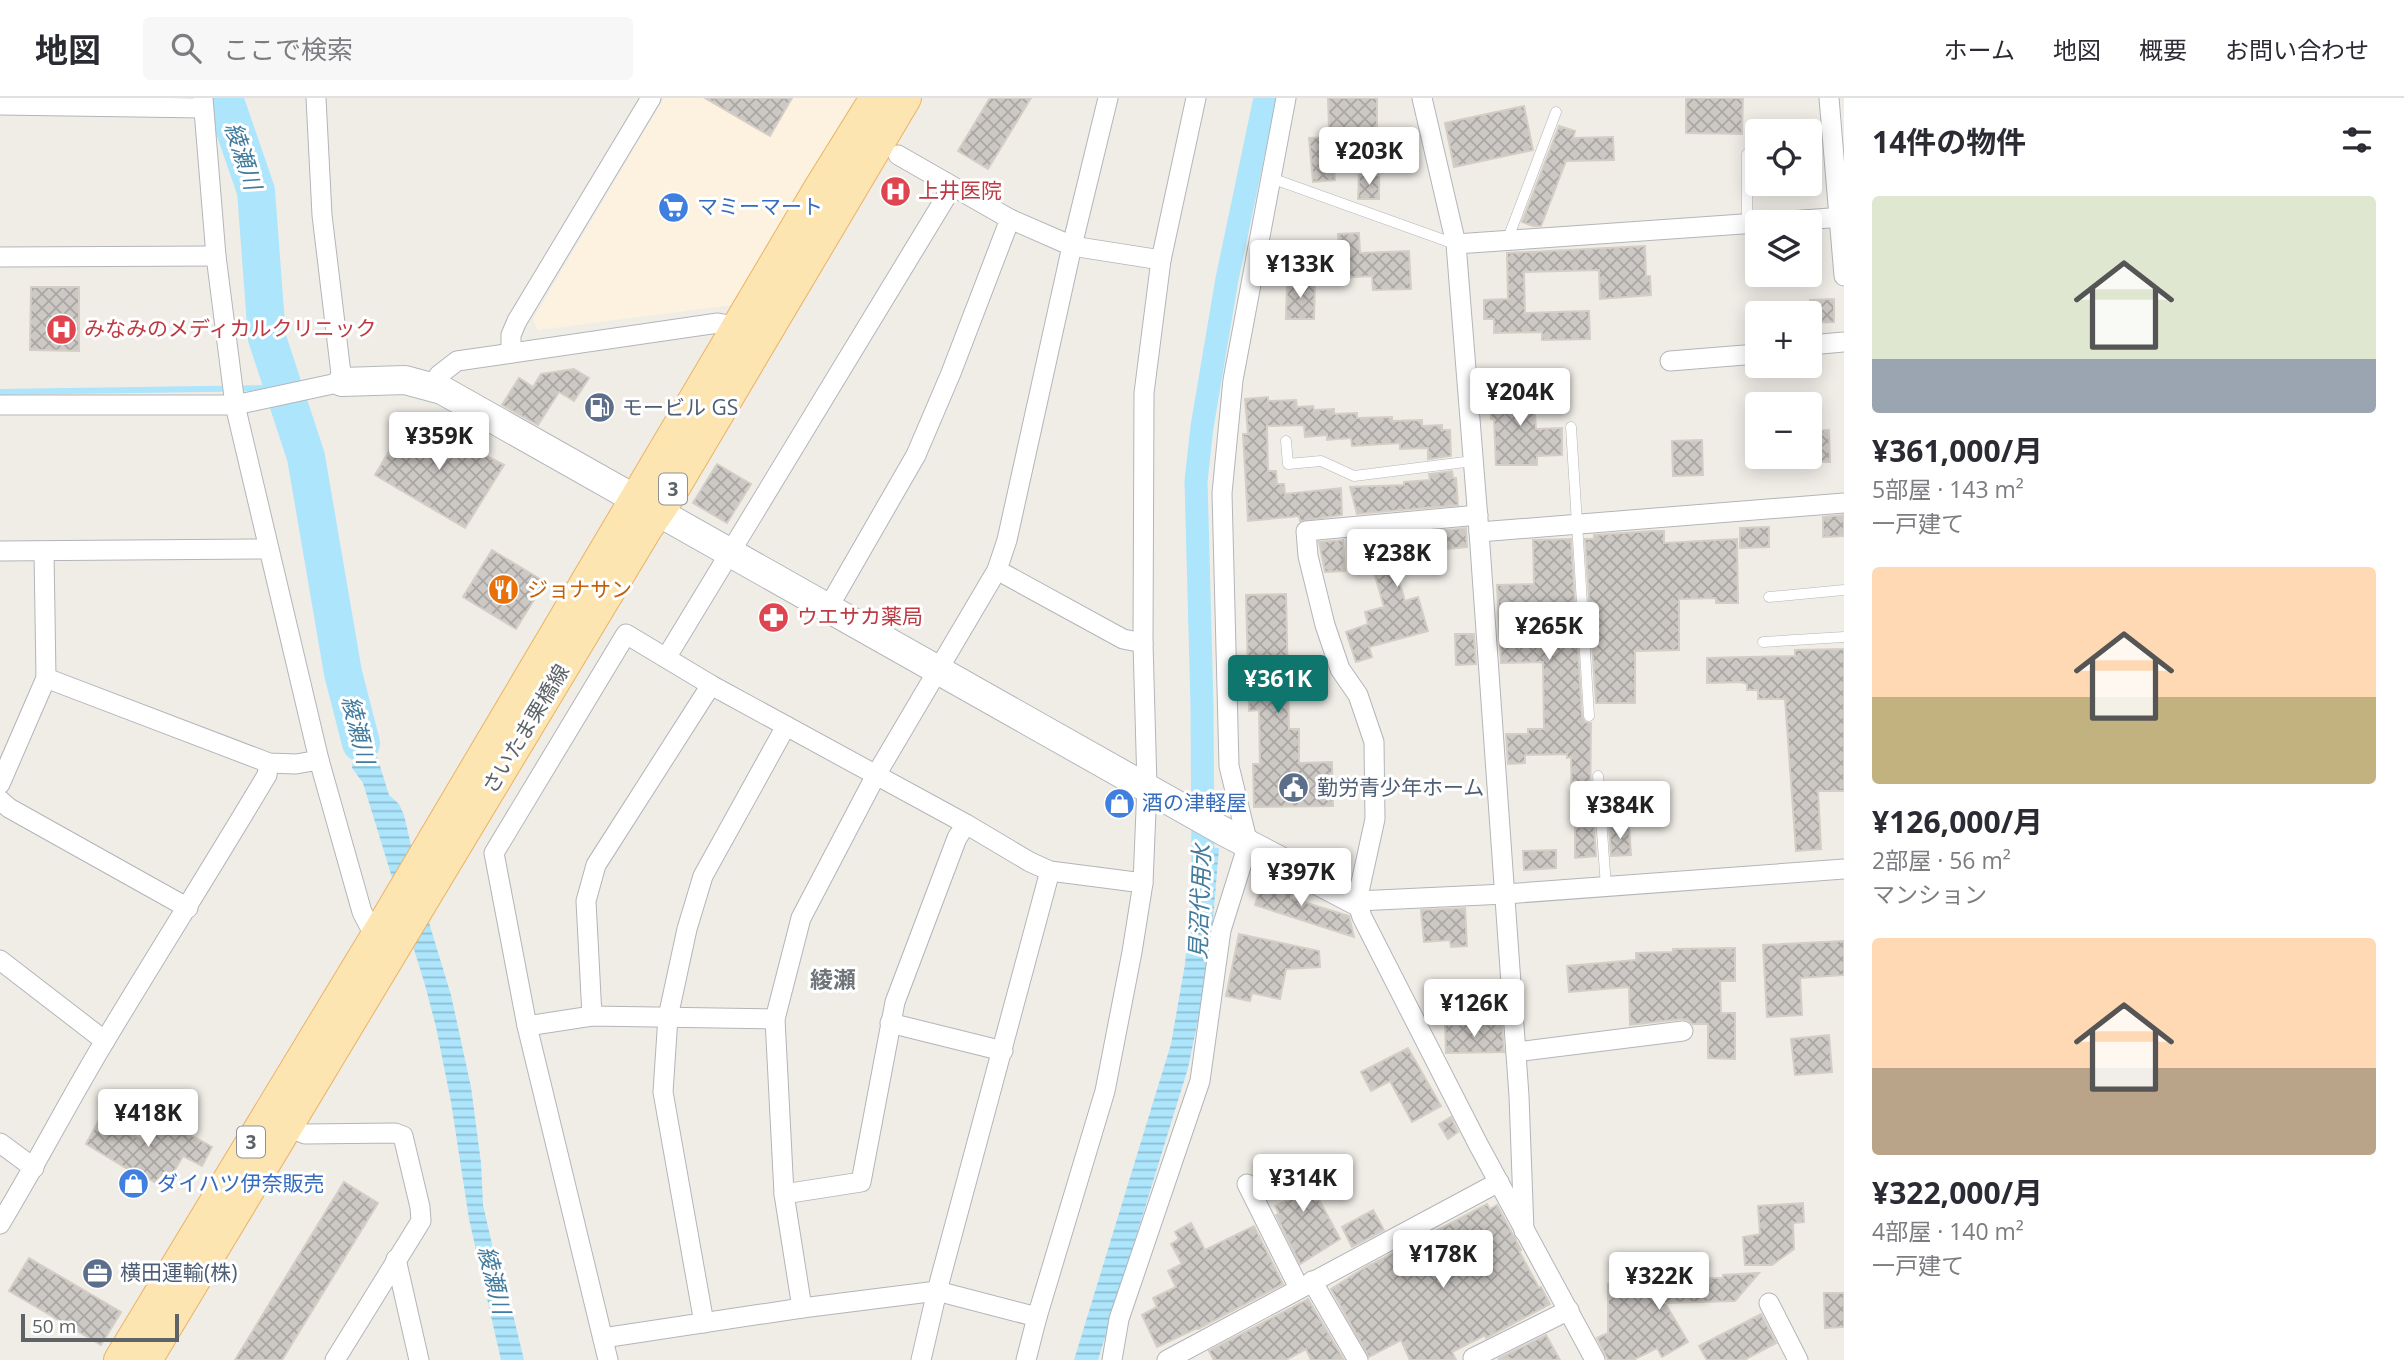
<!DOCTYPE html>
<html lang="ja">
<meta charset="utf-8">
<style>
:root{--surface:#fff;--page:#f7f7f7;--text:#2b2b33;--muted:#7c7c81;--line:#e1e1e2;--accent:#0f766e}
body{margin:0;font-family:"Open Sans","Noto Sans JP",sans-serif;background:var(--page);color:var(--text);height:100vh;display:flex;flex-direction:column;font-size:26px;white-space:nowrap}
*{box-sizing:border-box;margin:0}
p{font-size:23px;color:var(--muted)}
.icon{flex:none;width:38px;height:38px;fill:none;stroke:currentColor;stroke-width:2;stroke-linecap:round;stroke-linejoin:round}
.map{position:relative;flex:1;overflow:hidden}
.drawer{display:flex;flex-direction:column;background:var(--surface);width:560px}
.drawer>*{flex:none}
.controls{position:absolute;left:1745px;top:21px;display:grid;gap:14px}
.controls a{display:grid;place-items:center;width:77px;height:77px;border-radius:7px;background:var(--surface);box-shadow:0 4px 18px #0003;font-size:35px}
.scale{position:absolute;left:21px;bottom:18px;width:158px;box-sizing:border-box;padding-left:7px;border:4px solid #5e6367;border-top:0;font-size:19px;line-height:24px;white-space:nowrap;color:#5e6367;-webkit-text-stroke:5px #fff;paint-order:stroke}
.price{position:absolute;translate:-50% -60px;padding:0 16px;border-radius:7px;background:#fff;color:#222;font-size:23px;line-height:46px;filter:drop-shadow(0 2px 4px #0008)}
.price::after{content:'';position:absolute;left:50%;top:42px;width:21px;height:16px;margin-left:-10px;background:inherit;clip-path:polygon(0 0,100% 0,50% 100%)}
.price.active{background:var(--accent);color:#fff}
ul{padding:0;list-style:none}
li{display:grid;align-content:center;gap:14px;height:371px;padding:0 28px}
li span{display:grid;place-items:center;height:217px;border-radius:7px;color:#555}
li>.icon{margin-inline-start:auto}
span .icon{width:126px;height:126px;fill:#fffc;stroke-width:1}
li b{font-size:30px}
h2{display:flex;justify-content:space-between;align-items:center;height:84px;padding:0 28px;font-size:30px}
header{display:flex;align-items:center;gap:42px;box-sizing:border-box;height:98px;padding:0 35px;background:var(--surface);border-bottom:2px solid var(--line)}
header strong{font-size:33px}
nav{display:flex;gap:38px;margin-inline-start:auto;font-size:24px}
.search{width:490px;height:63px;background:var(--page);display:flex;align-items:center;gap:18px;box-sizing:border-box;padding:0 24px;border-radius:7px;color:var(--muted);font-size:26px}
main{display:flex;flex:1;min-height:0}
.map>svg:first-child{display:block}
</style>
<header>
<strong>地図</strong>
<div class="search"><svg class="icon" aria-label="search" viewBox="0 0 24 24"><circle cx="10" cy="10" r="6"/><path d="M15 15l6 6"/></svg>ここで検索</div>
<nav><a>ホーム</a><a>地図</a><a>概要</a><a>お問い合わせ</a></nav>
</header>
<main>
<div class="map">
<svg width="1844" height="1262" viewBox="0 0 1844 1262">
<defs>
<pattern id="water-rules" width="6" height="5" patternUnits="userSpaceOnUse" patternTransform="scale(1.75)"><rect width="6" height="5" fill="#ace5fc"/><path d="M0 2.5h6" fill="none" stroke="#8fbdd0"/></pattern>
<pattern id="building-cross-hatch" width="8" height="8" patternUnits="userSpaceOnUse" patternTransform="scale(1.75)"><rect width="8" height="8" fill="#ccc8c4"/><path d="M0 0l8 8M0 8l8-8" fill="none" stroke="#a9a6a3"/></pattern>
</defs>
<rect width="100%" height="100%" fill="#f0ede7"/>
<polygon fill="#fdf2df" points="664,0 855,0 732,207 538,232 533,221"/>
<g fill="url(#water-rules)">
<polygon points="363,590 375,652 389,697 399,706 404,717 430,828 451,897 471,989 481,1065 483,1107 494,1155 509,1200 524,1262 501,1262 469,1121 451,1004 436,929 425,887 363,685 352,670 355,650 343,599"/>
<polygon points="1196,749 1219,750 1209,869 1188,970 1098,1262 1074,1262 1171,946 1185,866"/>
</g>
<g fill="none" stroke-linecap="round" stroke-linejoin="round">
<polyline stroke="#ace5fc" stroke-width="6" points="0,294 278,290"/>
<polyline stroke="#ace5fc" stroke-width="23" points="1203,778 1202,608 1196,383 1202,329 1227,181 1265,0"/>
<polyline stroke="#ace5fc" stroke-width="38" points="224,0 256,93 267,240 306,359 343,575 361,645"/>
</g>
<g fill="url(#building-cross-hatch)" stroke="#d5cec6" stroke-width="2">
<polygon points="705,0 792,0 770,38"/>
<polygon points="990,0 1031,0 988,71 958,53"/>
<polygon points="1328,0 1377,0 1377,30 1329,31"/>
<polygon points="1686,0 1743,0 1742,36 1686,35"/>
<polygon points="1524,8 1533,52 1454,69 1445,25"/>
<polygon points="1559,28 1575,33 1573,40 1613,39 1614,62 1566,63 1541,128 1533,128 1522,124"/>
<polygon points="1331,39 1335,82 1313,84 1309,40"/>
<polygon points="1359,77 1379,77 1379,101 1358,101"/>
<polygon points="1359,135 1360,155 1409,153 1411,191 1373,192 1372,178 1315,181 1313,151 1339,149 1338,136"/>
<polygon points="1645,148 1646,178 1650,178 1651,197 1600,201 1599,172 1524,174 1525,215 1589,213 1590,241 1542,242 1542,234 1494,235 1494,221 1484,221 1484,202 1508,201 1507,155"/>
<polygon points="1287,183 1315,184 1314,221 1286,221"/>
<polygon points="31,189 79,189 79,253 30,252"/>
<polygon points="1834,201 1834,224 1810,225 1810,202"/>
<polygon points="574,271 589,280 574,303 559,294 538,327 502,307 519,280 533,289 541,276"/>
<polygon points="1533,287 1536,331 1562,330 1562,357 1537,358 1537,367 1496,367 1494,321 1491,321 1489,291"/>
<polygon points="1268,299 1268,303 1296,302 1297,309 1313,308 1314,312 1334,311 1334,316 1357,315 1357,320 1392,319 1392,323 1422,322 1422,328 1442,327 1442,332 1450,332 1451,358 1428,361 1428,350 1400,351 1400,345 1352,348 1351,340 1327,342 1327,337 1305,339 1304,327 1267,328 1268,373 1276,373 1277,386 1284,386 1285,396 1341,390 1342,417 1300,423 1299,418 1248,423 1243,336 1248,336 1245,301"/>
<polygon points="407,323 447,337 504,367 465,430 375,377"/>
<polygon points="1829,332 1830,364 1810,364 1810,333"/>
<polygon points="1702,342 1703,377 1673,378 1672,343"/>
<polygon points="717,366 751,386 727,425 693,405"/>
<polygon points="1452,373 1453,380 1456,380 1458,407 1357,416 1350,389 1404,387 1404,384 1430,382 1429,376"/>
<polygon points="1844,417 1844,438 1823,439 1823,419"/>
<polygon points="1769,429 1769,449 1740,450 1740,430"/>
<polygon points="1466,430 1467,449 1391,456 1405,503 1418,499 1428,533 1369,549 1372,559 1356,564 1346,534 1368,526 1365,514 1384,509 1364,440"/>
<polygon points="1652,433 1664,433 1664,445 1737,441 1738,505 1716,505 1716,500 1679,501 1679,552 1635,553 1635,605 1596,605 1585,441 1594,441 1594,437"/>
<polygon points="1571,441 1582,618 1585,624 1591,625 1590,715 1572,716 1571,659 1567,660 1567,656 1525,657 1525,665 1508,666 1506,636 1528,636 1528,631 1544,631 1543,564 1501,565 1497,487 1534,486 1533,442"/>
<polygon points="1343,442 1345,473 1325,474 1319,444"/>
<polygon points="492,452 545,484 516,531 463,499"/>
<polygon points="1286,496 1289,631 1299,631 1299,665 1332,664 1333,708 1254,709 1253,666 1260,666 1259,612 1249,613 1246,497"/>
<polygon points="1455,536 1474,536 1476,566 1456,567"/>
<polygon points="1844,551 1844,693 1818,693 1821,751 1796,753 1785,601 1758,601 1758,592 1747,592 1747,586 1741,584 1707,585 1707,560 1795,558 1795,552"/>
<polygon points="1629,728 1631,757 1611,758 1609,729"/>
<polygon points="1575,729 1594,729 1596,758 1575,760"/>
<polygon points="1556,752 1556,770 1524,772 1523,753"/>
<polygon points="1263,781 1294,791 1291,800 1349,818 1354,839 1255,807"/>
<polygon points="1465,810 1467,848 1451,849 1450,842 1424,844 1421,812"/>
<polygon points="1239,836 1319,853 1320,869 1286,871 1280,901 1252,895 1250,903 1226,898"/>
<polygon points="1844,843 1844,877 1800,880 1802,917 1767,919 1763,847"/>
<polygon points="1735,850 1735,883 1720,883 1721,915 1735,915 1735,961 1708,960 1708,926 1693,926 1688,922 1681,921 1630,927 1629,889 1569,894 1567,868 1636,862 1636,855 1673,854 1673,851"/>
<polygon points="1502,926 1504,954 1446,955 1445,927"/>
<polygon points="1829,937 1832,974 1795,977 1791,941"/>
<polygon points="1408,950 1441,1008 1412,1024 1390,983 1371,993 1361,974"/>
<polygon points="1451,1019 1458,1034 1448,1041 1439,1026"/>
<polygon points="100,1020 148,1045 162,1021 212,1049 202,1068 183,1058 169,1082 160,1077 156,1085 146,1079 144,1081 86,1046"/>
<polygon points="1298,1062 1340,1141 1300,1166 1276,1117 1279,1116 1275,1108 1287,1102 1272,1076"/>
<polygon points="344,1084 378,1105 282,1262 235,1262"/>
<polygon points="1803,1105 1804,1124 1793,1125 1794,1151 1772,1167 1745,1167 1743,1139 1760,1136 1758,1108"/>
<polygon points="1487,1106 1490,1111 1497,1107 1521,1152 1519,1153 1539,1190 1541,1189 1550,1206 1486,1240 1485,1237 1452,1254 1456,1262 1410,1262 1401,1242 1369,1259 1331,1191 1364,1170"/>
<polygon points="1373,1112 1384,1132 1352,1149 1342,1129"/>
<polygon points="1191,1125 1205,1152 1254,1128 1283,1186 1198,1231 1197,1230 1157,1249 1142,1217 1157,1209 1153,1200 1176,1189 1168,1173 1182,1166 1171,1146 1179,1141 1175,1134"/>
<polygon points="29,1160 121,1214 101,1247 9,1193"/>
<polygon points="1759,1175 1735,1203 1665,1205 1688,1244 1662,1259 1657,1250 1633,1262 1608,1262 1597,1240 1608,1235 1608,1186 1635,1186 1635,1183 1681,1182 1681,1180 1723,1180 1723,1177"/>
<polygon points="1824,1195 1844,1195 1844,1229 1825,1230"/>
<polygon points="1308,1201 1344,1262 1311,1262 1306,1251 1286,1262 1214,1262 1209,1253"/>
<polygon points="1761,1216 1776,1245 1744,1262 1707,1262 1699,1248"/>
<polygon points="1546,1237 1560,1262 1498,1261"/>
</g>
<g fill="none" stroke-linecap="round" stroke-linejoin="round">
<defs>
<g id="lane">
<polyline points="1271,80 1455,146"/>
<polyline points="1747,126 1747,56"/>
<polyline points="1507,143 1556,14"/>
<polyline points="1571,329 1589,618"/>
<polyline points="1286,343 1288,366 1321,363 1354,378 1473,363"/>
<polyline points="1769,499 1844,492"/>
<polyline points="1763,544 1844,539"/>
<polyline points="1598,678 1606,789"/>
</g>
<g id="street">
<polyline points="203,0 216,158 235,307 319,662 362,814 375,839"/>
<polyline points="1422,0 1456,146 1479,434 1519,998 1524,1133"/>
<polyline points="1829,0 1844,178"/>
<polyline points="0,7 203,10"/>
<polyline points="898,57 1010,121 1072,148 1161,162"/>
<polyline points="1774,124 1844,119"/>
<polyline points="1456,146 1757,125"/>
<polyline points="0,159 216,158"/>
<polyline points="1810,247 1844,244"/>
<polyline points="511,255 511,237 517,223 651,0"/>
<polyline points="1670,263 1757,256"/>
<polyline points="433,288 439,277 457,263 718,225 739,229"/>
<polyline points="0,307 235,307 342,284 322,117 316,0"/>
<polyline points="1478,417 1306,433 1308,458 1325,527 1340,571 1358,597 1374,644 1375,721 1357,803 1362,819 1478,1046 1595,1262"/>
<polyline points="1479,434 1844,405"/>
<polyline points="0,453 268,451"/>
<polyline points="997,472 1123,541 1143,545"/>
<polyline points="828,510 916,357 951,275 1010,121"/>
<polyline points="666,560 952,89"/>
<polyline points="46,580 269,665 296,666 319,662"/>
<polyline points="0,686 46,580 44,454"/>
<polyline points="0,702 9,710 188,810"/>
<polyline points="1357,803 1505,796 1844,771"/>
<polyline points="0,862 105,943"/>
<polyline points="592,918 586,803 596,767 711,587"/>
<polyline points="890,925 1003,953"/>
<polyline points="527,928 592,918 775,921"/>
<polyline points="1516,954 1683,933"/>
<polyline points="288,1029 305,1036 395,1035 403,1038 420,1109 421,1123 335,1262"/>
<polyline points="0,1045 34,1070"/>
<polyline points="1247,1086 1299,1190"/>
<polyline points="784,1096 861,1084 895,904 957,740 966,726"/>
<path d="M0,1126c37,-61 69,-124 106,-185 53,-88 108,-175 161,-264l2,-12"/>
<polyline points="396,1161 419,1262"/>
<polyline points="1312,1183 1358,1262"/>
<polyline points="1769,1205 1798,1262"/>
<polyline points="802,1210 784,1096 775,921 801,820 876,677 997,472 1007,442 1072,148 1108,0"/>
<polyline points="704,1225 663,994 668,919 687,831 703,778 786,628"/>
<polyline points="603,1240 802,1210 937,1193 1037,1219"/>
<polyline points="1473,1260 1569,1212"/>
<polyline points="608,1262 527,928 494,755 626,536 711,587 966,726 1030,764 1050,773 1143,785"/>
<polyline points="921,1262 937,1193 1050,773"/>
<polyline points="1026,1262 1037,1219 1105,993 1132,854 1143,785 1147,688 1143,545 1144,295 1161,162 1196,0"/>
<polyline points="1112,1262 1119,1221 1200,983 1221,832 1248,746 1229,668 1222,395 1233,282 1286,0"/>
<polyline points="1167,1262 1499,1084"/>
</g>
<polyline id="secondary" points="342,284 405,282 442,292 1223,733 1357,803"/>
<g id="primary">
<polyline points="119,1262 383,826 819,90 875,0"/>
<polyline points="147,1262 647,431 671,396 906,0"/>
</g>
</defs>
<use href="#lane" stroke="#b2b5b9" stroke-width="11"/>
<use href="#street" stroke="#b2b5b9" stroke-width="21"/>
<use href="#secondary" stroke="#b3b7bb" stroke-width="30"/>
<use href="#primary" stroke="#ecb264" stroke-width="32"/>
<use href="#lane" stroke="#fff" stroke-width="10"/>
<use href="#street" stroke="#fff" stroke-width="19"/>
<use href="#secondary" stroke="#fff" stroke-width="28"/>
<use href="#primary" stroke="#fce5b0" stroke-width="30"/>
</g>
<defs>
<symbol id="hospital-disc" viewBox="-11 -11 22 22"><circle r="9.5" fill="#e0444e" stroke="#fff"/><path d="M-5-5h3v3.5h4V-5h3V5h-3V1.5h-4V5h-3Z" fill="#fff"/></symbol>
<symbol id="supermarket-disc" viewBox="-11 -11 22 22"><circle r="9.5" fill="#3f7fe0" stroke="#fff"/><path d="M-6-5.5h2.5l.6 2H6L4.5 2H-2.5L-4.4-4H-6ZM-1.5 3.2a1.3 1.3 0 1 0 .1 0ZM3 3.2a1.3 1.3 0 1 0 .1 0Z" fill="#fff"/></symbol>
<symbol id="fuel-disc" viewBox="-11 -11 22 22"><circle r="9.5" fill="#5c6f8a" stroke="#fff"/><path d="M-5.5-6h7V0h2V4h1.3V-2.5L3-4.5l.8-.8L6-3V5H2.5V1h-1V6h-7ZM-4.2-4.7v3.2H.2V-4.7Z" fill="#fff"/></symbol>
<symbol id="restaurant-disc" viewBox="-11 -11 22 22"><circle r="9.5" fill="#e8710a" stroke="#fff"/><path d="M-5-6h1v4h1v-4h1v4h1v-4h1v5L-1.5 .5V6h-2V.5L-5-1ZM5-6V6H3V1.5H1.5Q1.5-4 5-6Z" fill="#fff"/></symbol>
<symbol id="pharmacy-disc" viewBox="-11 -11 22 22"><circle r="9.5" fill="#e0444e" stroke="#fff"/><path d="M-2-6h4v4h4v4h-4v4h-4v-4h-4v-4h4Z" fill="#fff"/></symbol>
<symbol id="civic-disc" viewBox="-11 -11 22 22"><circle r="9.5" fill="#5c6f8a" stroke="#fff"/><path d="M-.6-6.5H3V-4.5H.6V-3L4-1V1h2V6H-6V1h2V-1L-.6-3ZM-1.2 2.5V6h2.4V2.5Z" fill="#fff"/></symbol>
<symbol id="shop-disc" viewBox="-11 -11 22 22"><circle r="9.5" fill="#3f7fe0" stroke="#fff"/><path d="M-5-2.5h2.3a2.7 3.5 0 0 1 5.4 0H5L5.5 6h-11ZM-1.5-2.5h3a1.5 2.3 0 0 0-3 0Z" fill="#fff"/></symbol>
<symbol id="office-disc" viewBox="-11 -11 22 22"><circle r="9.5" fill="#5c6f8a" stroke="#fff"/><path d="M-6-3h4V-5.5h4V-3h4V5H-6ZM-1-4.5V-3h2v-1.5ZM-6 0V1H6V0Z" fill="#fff"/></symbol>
</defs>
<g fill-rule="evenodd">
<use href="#hospital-disc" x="878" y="76" width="35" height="35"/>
<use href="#supermarket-disc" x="656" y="92" width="35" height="35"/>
<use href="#hospital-disc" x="44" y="214" width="35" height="35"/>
<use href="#fuel-disc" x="582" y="292" width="35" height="35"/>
<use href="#restaurant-disc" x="486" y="474" width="35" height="35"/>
<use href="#pharmacy-disc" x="756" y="502" width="35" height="35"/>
<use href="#civic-disc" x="1276" y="672" width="35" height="35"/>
<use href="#shop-disc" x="1102" y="688" width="35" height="35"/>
<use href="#shop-disc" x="116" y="1068" width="35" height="35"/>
<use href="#office-disc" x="80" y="1158" width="35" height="35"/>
</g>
<g text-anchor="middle" stroke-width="6" stroke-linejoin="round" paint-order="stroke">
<g fill="#fff" stroke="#8e9295" stroke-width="2">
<rect x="659" y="375.5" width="28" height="31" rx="5"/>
<rect x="237" y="1028.5" width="28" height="31" rx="5"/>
</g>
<g font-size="19" font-weight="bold" fill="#5e6367">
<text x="673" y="398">3</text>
<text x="251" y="1051">3</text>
</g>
<g font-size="21" fill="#be3a42" stroke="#fff" text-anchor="start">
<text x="918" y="100">上井医院</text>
<text x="84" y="238">みなみのメディカルクリニック</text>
<text x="797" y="526">ウエサカ薬局</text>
</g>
<g font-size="21" fill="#366cbe" stroke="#fff" text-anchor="start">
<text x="697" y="116">マミーマート</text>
<text x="1142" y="712">酒の津軽屋</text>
<text x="157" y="1093">ダイハツ伊奈販売</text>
</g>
<g font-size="21" fill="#4e5e75" stroke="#fff" text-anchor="start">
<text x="622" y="317">モービル GS</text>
<text x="1317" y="697">勤労青少年ホーム</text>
<text x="120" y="1182">横田運輸(株)</text>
</g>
<g font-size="21" fill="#c56008" stroke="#fff" text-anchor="start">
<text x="527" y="499">ジョナサン</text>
</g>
<g font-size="21" fill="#5e6367" stroke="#fff">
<text transform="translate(526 631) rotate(-59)" y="7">さいたま栗橋線</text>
</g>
<g font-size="23" font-style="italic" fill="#417b9d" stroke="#fff">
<text transform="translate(243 58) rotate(72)" y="8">綾瀬川</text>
<text transform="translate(358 632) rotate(76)" y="8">綾瀬川</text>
<text transform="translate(1200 804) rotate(-88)" y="8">見沼代用水</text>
<text transform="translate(494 1182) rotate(76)" y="8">綾瀬川</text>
</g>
<g font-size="23" font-weight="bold" fill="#707579" stroke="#fff">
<text x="833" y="890">綾瀬</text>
</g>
</g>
</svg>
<div class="controls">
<a><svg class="icon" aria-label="locate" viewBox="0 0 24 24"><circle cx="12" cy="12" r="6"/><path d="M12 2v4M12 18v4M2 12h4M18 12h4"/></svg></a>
<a><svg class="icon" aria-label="layers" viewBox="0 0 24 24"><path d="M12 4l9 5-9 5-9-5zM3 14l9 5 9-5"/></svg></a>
<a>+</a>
<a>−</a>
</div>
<div class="scale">50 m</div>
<b class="price" style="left:1369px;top:89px">¥203K</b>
<b class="price" style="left:1300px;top:202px">¥133K</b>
<b class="price" style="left:1520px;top:330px">¥204K</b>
<b class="price" style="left:439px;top:374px">¥359K</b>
<b class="price" style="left:1397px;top:491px">¥238K</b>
<b class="price" style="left:1549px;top:564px">¥265K</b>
<b class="price active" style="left:1278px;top:617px">¥361K</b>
<b class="price" style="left:1620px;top:743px">¥384K</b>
<b class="price" style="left:1301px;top:810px">¥397K</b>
<b class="price" style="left:1474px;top:941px">¥126K</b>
<b class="price" style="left:148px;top:1051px">¥418K</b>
<b class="price" style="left:1303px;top:1116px">¥314K</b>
<b class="price" style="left:1443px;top:1192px">¥178K</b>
<b class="price" style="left:1659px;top:1214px">¥322K</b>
</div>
<section class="drawer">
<h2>14件の物件<svg class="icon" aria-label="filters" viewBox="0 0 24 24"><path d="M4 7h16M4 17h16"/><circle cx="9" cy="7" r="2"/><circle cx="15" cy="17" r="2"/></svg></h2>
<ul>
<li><span style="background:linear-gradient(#dfe7d0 75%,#9aa5b1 0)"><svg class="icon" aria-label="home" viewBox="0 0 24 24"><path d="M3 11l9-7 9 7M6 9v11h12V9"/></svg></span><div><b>¥361,000/月</b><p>5部屋 · 143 m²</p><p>一戸建て</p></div></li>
<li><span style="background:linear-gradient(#ffd9b3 60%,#c2b280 0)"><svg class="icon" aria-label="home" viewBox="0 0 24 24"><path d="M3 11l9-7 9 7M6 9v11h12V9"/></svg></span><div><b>¥126,000/月</b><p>2部屋 · 56 m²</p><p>マンション</p></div></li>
<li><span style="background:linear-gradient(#ffd9b3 60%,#b9a48a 0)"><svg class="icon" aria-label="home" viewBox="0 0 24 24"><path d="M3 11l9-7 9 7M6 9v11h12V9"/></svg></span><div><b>¥322,000/月</b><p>4部屋 · 140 m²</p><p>一戸建て</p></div></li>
</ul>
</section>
</main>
